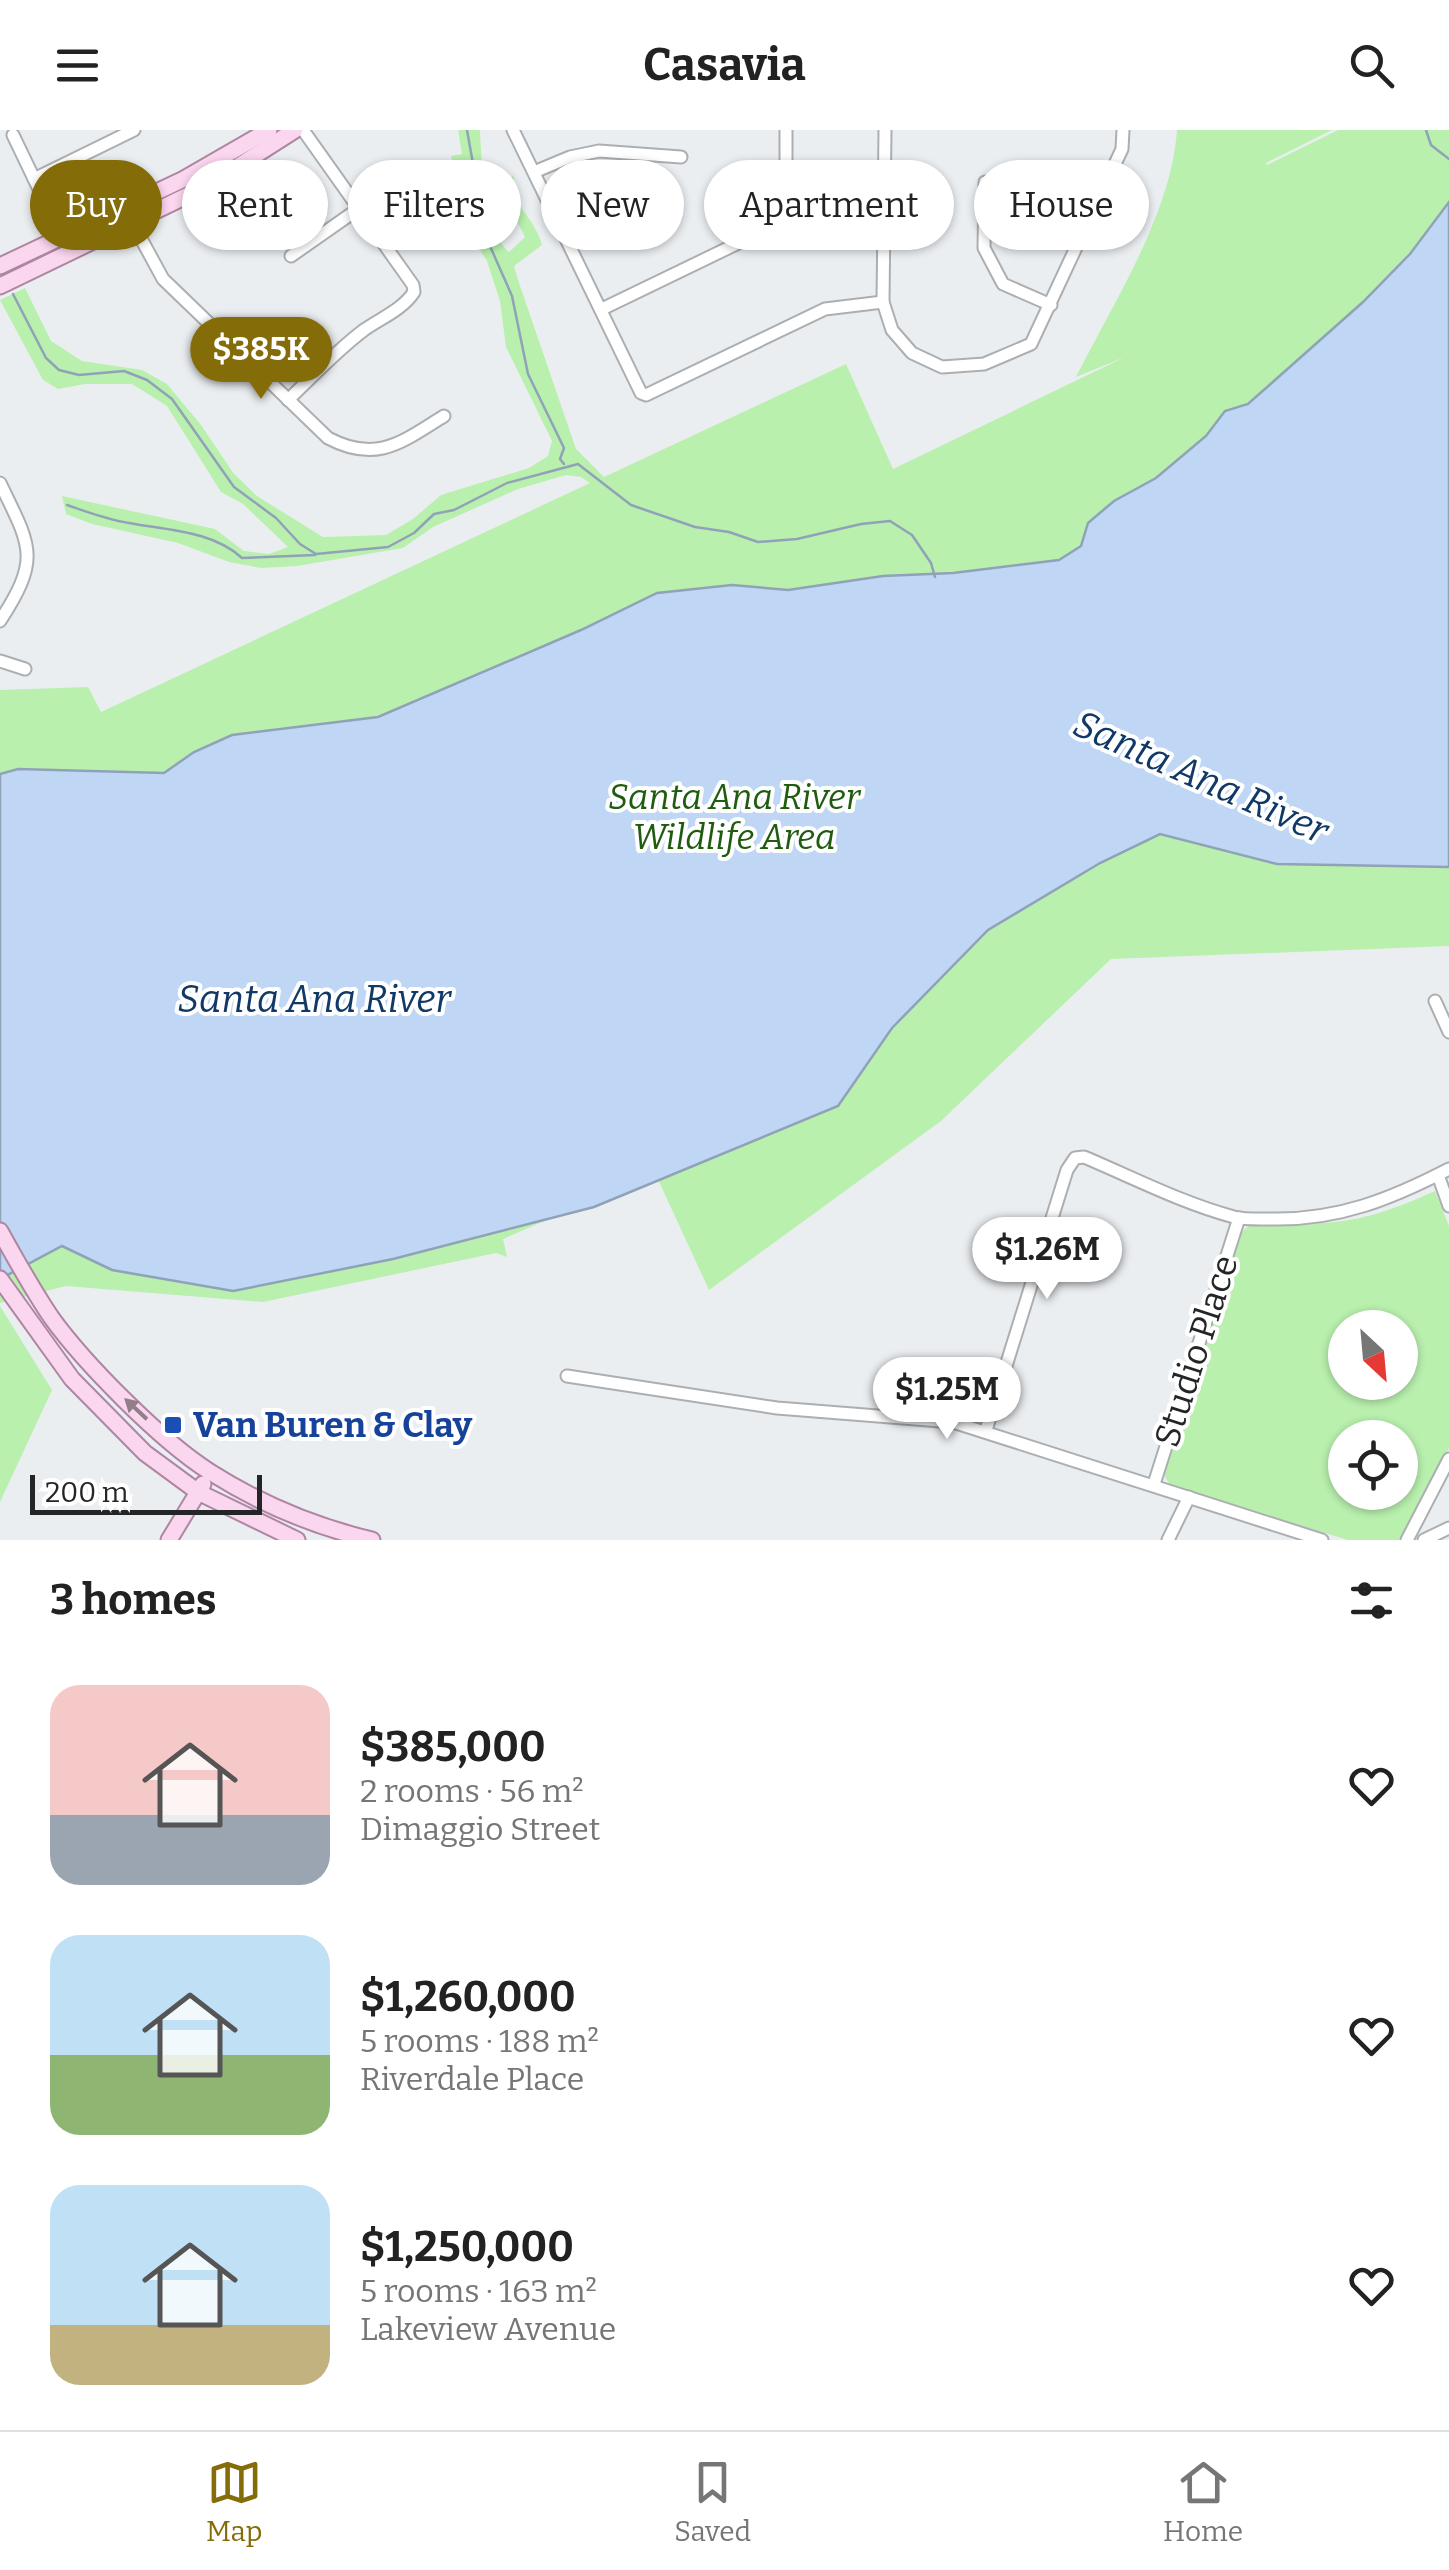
<!DOCTYPE html>
<meta charset="utf-8">
<style>
:root{--surface:#fff;--page:#f6f6f6;--text:#222;--muted:#767676;--line:#e0e0e0;--accent:#846c09}
body{margin:0;font-family:Bitter,serif;background:var(--page);color:var(--text);height:100vh;display:flex;flex-direction:column;font-size:38px;white-space:nowrap}
*{box-sizing:border-box;margin:0}
p{font-size:32px;color:var(--muted)}
.icon{flex:none;width:55px;height:55px;fill:none;stroke:currentColor;stroke-width:2;stroke-linecap:round;stroke-linejoin:round}
.map{position:relative;height:1410px;overflow:hidden}
.panel{display:flex;flex-direction:column;background:var(--surface);flex:1}
.panel>*{flex:none}
.top-card{position:absolute;left:30px;top:30px;width:1390px;height:90px;display:flex;gap:20px}
.needle{width:65px;rotate:154deg}
.fabs{position:absolute;left:1328px;top:1180px;display:grid;gap:20px}
.fabs a{display:grid;place-items:center;width:90px;height:90px;border-radius:50%;background:var(--surface);box-shadow:0 2px 8px #0004;font-size:50px}
.scale{position:absolute;left:30px;bottom:25px;width:232px;box-sizing:border-box;padding-left:10px;border:5px solid #242526;border-top:0;font-size:28px;line-height:35px;white-space:nowrap;color:#242526;-webkit-text-stroke:8px #fff;paint-order:stroke}
.price{position:absolute;translate:-50% -85px;padding:0 22px;border-radius:35px;background:#fff;color:#222;font-size:32px;line-height:65px;filter:drop-shadow(0 2px 5px #0008)}
.price::after{content:'';position:absolute;left:50%;top:60px;width:30px;height:22px;margin-left:-15px;background:inherit;clip-path:polygon(0 0,100% 0,50% 100%)}
.price.current{background:var(--accent);color:#fff}
ul{padding:0;list-style:none}
li{display:flex;align-items:center;gap:30px;height:250px;padding:0 50px}
li span{display:grid;place-items:center;flex:none;width:280px;height:200px;border-radius:30px;color:#555}
li>.icon{margin-inline-start:auto}
span .icon{width:120px;height:120px;fill:#fffc;stroke-width:1}
li b{font-size:42px}
h2{display:flex;justify-content:space-between;align-items:center;height:120px;padding:0 50px;font-size:42px}
.chip{padding:0 35px;border-radius:45px;background:var(--surface);box-shadow:0 2px 8px #0004;font-size:35px;line-height:90px}
.chip.current{background:var(--accent);color:#fff}
header{display:flex;justify-content:space-between;align-items:center;height:130px;padding:0 50px;background:var(--surface);font-size:45px;font-weight:700}
.menu{display:flex;justify-content:space-around;align-items:center;height:140px;border-top:2px solid var(--line);background:var(--surface);font-size:28px;color:var(--muted)}
.menu a{display:grid;justify-items:center;gap:5px}
.menu .current{color:var(--accent)}
.map>svg:first-child{display:block}
</style>
<header><svg class="icon" aria-label="menu" viewBox="0 0 24 24"><path d="M4 6h16M4 12h16M4 18h16"/></svg>Casavia<svg class="icon" aria-label="search" viewBox="0 0 24 24"><circle cx="10" cy="10" r="6"/><path d="M15 15l6 6"/></svg></header>
<div class="map">
<svg width="1449" height="1410" viewBox="0 0 1449 1410">
<rect width="100%" height="100%" fill="#ebeef1"/>
<g fill="#b9f0ae" fill-rule="evenodd">
<path d="M458,0h22c1,31 6,102 29,122l16,-15c-9,-20 -27,-42 -12,-62 3,11 1,21 8,32 9,14 16,21 21,38l-28,21 4,14 58,169 28,28 242,-113 47,105 232,-112 -49,20c38,-76 95,-162 101,-247h155l-66,33 1,2 71,-35h111v816l-338,13 -170,162 -232,169 -54,-117 -152,66 4,18 -11,-4 -233,49 -197,-16 -66,17v-613l88,-3 13,25 489,-229 -9,-6 -15,-2 -48,14 -85,38 -30,21 -106,18 -36,2 -32,-6 -51,-19 -86,-19 -26,-10 -4,-18 153,33 29,22 25,3 19,-7 -45,-43 -22,-12 -54,-86 -35,-22h-47l-27,5 -15,-9 -43,-80 25,-12 26,53 31,20 60,9 25,14 34,41 33,49 23,22 66,41 63,-2 27,-16 28,-24 88,-27 19,-12 4,-15 -46,-94 -6,-46 -13,-40 -12,-19 -9,-42 -12,-26 -3,-18 11,-2z"/>
<path d="M1435,1061l14,35v222l-50,92h-51l-178,-55 -9,-15 80,-238 13,-10c80,4 108,2 181,-31zM1345,1198h55v54h-55zM1345,1308h55v54h-55z"/>
<polygon points="0,1176 52,1260 0,1372"/>
</g>
<polygon fill="#bfd7f5" stroke="#90a2b7" stroke-width="2.5" points="1449,72 1449,737 1277,734 1160,704 1100,733 988,800 892,898 838,976 594,1077 393,1129 233,1161 112,1140 62,1116 0,1149 0,644 18,639 164,643 194,622 232,605 378,587 581,500 657,463 732,455 788,460 883,446 953,443 1059,430 1081,416 1088,393 1114,371 1156,348 1206,306 1225,281 1248,274 1363,172 1410,124"/>
<g fill="none" stroke-linecap="round" stroke-linejoin="round">
<g stroke="#90a2b7" stroke-width="2.5">
<polyline points="467,0 486,107 512,166 528,244 564,318 560,329 564,334"/>
<polyline points="1426,0 1431,15 1449,29"/>
<polyline points="13,164 46,228 59,240 79,245 124,241 147,250 172,269 234,357 276,388 300,414 316,424 388,417 414,403 434,384 454,380 507,353 578,334 631,375 695,397 729,402 758,412 797,409 861,394 890,391 912,405 931,433 935,447"/>
<path d="M67,375c20,7 41,15 62,18 38,7 84,8 113,35l73,-3"/>
</g>
<defs>
<g id="minor">
<polyline points="513,0 641,263 646,265 825,179 883,172"/>
<polyline points="885,0 883,172 892,200 912,223 942,237 984,234 1031,214 1122,19 1123,0"/>
<polyline points="13,5 62,107"/>
<polyline points="534,42 570,27 599,21 681,27"/>
<polyline points="34,49 134,0"/>
<polyline points="985,52 984,118 1003,154 1051,175"/>
<path d="M132,92l31,57 165,159c49,26 74,4 116,-22"/>
<polyline points="291,126 401,49"/>
<polyline points="602,179 786,90 786,0"/>
<path d="M288,270c25,-24 48,-49 76,-70 17,-12 38,-20 50,-38l-1,-7 -110,-155"/>
<path d="M0,353c31,64 41,75 0,138"/>
<polyline points="0,531 25,539"/>
<polyline points="1435,871 1449,902"/>
<polyline points="1438,1045 1449,1076"/>
<polyline points="567,1246 777,1278 953,1292 1322,1410"/>
<path d="M986,1300l81,-260 8,-12 9,-1c50,21 98,46 150,60 13,3 26,2 39,2 66,1 118,-20 176,-50"/>
<polyline points="1154,1354 1239,1088"/>
<polyline points="1168,1410 1189,1367"/>
<polyline points="1407,1410 1449,1329"/>
<polyline points="1424,1410 1449,1398"/>
</g>
<g id="major">
<polyline points="0,136 184,49 269,0"/>
<polyline points="0,156 209,55 295,0"/>
<path d="M0,1101c16,29 32,58 51,86 33,46 110,124 159,155 49,31 106,55 162,68"/>
<polyline points="0,1149 72,1249 145,1323 198,1362 297,1410"/>
<polyline points="169,1410 203,1354"/>
</g>
</defs>
<use href="#minor" stroke="#acafb2" stroke-width="15"/>
<use href="#major" stroke="#ae86a2" stroke-width="19"/>
<use href="#minor" stroke="#fff" stroke-width="11"/>
<use href="#major" stroke="#fbd6ef" stroke-width="15"/>
</g>
<defs><path id="oneway-solid" d="M-6-.8H1V-3.2L6.5 0L1 3.2V.8H-6Z" transform="scale(2.5)"/></defs>
<use fill="#907e8a" href="#oneway-solid" transform="translate(136 1279) rotate(-137)"/>
<rect fill="#1a4fb4" stroke="#fff" stroke-width="4" x="163" y="1285" width="20" height="20" rx="5"/>
<g text-anchor="middle" stroke-width="8" stroke-linejoin="round" paint-order="stroke">
<g font-size="35" font-style="italic" fill="#205c10" stroke="#fff">
<text x="734" y="679">Santa Ana River<tspan x="734" dy="40">Wildlife Area</tspan></text>
</g>
<g font-size="35" fill="#242526" stroke="#fff">
<text transform="translate(1196 1221) rotate(-72)" y="12">Studio Place</text>
</g>
<g font-size="35" font-weight="bold" fill="#164399" stroke="#fff" text-anchor="start">
<text x="193" y="1307">Van Buren &amp; Clay</text>
</g>
<g font-size="38" font-style="italic" fill="#113967" stroke="#fff">
<text transform="translate(1201 647) rotate(24)" y="13">Santa Ana River</text>
<text x="314" y="882">Santa Ana River</text>
</g>
</g>
</svg>
<div class="fabs">
<a><svg class="needle" viewBox="-14 -14 28 28"><path d="M0-13l5 13h-10z" fill="#e53935"/><path d="M0 13l5-13h-10z" fill="#767676"/></svg></a>
<a><svg class="icon" aria-label="locate" viewBox="0 0 24 24"><circle cx="12" cy="12" r="6"/><path d="M12 2v4M12 18v4M2 12h4M18 12h4"/></svg></a>
</div>
<div class="scale">200 m</div>
<b class="price current" style="left:261px;top:272px">$385K</b>
<b class="price" style="left:1047px;top:1172px">$1.26M</b>
<b class="price" style="left:947px;top:1312px">$1.25M</b>
<div class="top-card">
<a class="chip current">Buy</a>
<a class="chip">Rent</a>
<a class="chip">Filters</a>
<a class="chip">New</a>
<a class="chip">Apartment</a>
<a class="chip">House</a>
</div>
</div>
<section class="panel">
<h2>3 homes<svg class="icon" aria-label="filters" viewBox="0 0 24 24"><path d="M4 7h16M4 17h16"/><circle cx="9" cy="7" r="2"/><circle cx="15" cy="17" r="2"/></svg></h2>
<ul>
<li><span style="background:linear-gradient(#f6c9c9 65%,#9aa5b1 0)"><svg class="icon" aria-label="home" viewBox="0 0 24 24"><path d="M3 11l9-7 9 7M6 9v11h12V9"/></svg></span><div><b>$385,000</b><p>2 rooms · 56 m²</p><p>Dimaggio Street</p></div><svg class="icon" aria-label="heart" viewBox="0 0 24 24"><path d="M12 20l-8-8c-3-5 5-10 8-4 3-6 11-1 8 4z"/></svg></li>
<li><span style="background:linear-gradient(#bfe0f5 60%,#8fb573 0)"><svg class="icon" aria-label="home" viewBox="0 0 24 24"><path d="M3 11l9-7 9 7M6 9v11h12V9"/></svg></span><div><b>$1,260,000</b><p>5 rooms · 188 m²</p><p>Riverdale Place</p></div><svg class="icon" aria-label="heart" viewBox="0 0 24 24"><path d="M12 20l-8-8c-3-5 5-10 8-4 3-6 11-1 8 4z"/></svg></li>
<li><span style="background:linear-gradient(#bfe0f5 70%,#c2b280 0)"><svg class="icon" aria-label="home" viewBox="0 0 24 24"><path d="M3 11l9-7 9 7M6 9v11h12V9"/></svg></span><div><b>$1,250,000</b><p>5 rooms · 163 m²</p><p>Lakeview Avenue</p></div><svg class="icon" aria-label="heart" viewBox="0 0 24 24"><path d="M12 20l-8-8c-3-5 5-10 8-4 3-6 11-1 8 4z"/></svg></li>
</ul>
</section>
<nav class="menu">
<a class="current"><svg class="icon" aria-label="map" viewBox="0 0 24 24"><path d="M3 6l6-2 6 2 6-2v14l-6 2-6-2-6 2zM9 4v14M15 6v14"/></svg>Map</a>
<a><svg class="icon" aria-label="saved" viewBox="0 0 24 24"><path d="M7 4h10v16l-5-4-5 4z"/></svg>Saved</a>
<a><svg class="icon" aria-label="home" viewBox="0 0 24 24"><path d="M3 11l9-7 9 7M6 9v11h12V9"/></svg>Home</a>
</nav>
